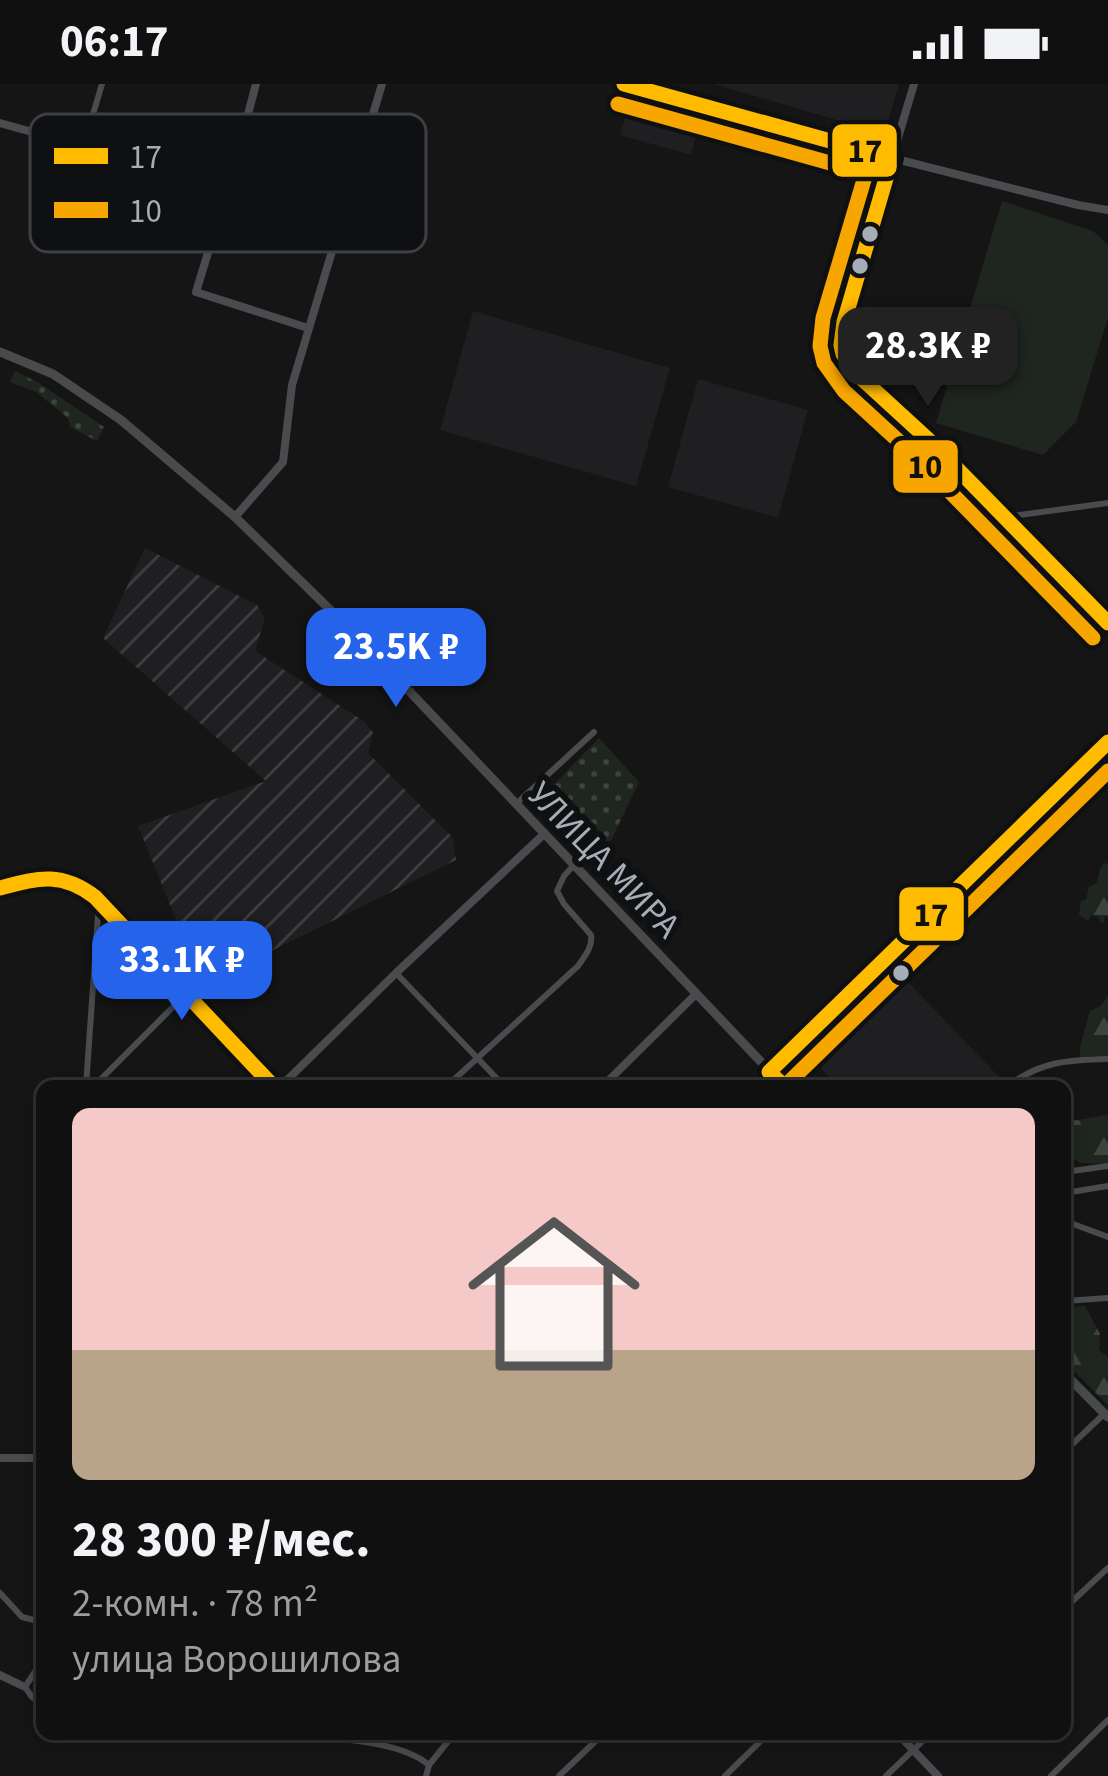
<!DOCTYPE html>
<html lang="ru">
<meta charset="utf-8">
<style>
:root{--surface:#101010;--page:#1e1e1e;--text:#f1f3f6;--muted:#9c9d9f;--line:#303030;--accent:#2563eb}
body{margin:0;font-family:"Source Sans 3",sans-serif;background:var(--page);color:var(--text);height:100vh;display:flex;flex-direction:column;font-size:45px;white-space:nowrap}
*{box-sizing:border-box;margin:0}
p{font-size:39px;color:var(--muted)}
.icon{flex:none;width:66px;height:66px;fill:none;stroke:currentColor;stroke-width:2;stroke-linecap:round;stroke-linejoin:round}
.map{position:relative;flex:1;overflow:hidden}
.side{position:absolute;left:36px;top:996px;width:1035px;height:660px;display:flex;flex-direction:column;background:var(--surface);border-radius:18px;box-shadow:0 6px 18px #0003,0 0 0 3px var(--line)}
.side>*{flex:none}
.price{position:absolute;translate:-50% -102px;padding:0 27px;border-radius:24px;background:var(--accent);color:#fff;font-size:39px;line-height:78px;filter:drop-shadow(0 3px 6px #0008)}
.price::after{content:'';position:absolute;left:50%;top:72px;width:36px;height:27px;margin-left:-18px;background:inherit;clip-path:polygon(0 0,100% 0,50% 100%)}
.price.active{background:#222;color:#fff}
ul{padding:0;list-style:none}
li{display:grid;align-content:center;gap:24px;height:636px;padding:0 36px}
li+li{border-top:3px solid var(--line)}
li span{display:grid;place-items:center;height:372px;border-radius:18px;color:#555}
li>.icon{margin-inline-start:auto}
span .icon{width:216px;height:216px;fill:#fffc;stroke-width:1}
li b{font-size:51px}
.status{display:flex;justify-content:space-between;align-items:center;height:84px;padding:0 60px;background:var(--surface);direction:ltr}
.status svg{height:33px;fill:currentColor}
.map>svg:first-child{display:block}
</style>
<div class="status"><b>06:17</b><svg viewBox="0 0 49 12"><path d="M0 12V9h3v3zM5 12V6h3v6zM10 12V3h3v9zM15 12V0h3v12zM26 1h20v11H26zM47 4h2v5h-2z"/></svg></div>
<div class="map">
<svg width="1108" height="1692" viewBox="0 0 1108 1692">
<defs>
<pattern id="industrial-furrows" width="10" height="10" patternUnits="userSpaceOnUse" patternTransform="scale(3)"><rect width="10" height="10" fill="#1f1f21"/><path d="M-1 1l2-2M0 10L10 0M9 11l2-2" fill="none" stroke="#3d3d3f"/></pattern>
<pattern id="grass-dots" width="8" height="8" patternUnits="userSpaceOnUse" patternTransform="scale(3)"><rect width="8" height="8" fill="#1f261f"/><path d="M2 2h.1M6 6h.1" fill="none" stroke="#3d433d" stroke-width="1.8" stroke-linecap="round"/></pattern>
<pattern id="forest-firs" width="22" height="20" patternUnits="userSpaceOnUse" patternTransform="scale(3)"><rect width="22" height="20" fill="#1f261f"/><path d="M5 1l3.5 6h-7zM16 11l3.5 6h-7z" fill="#3d433d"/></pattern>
</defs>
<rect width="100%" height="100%" fill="#151515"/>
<g fill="#1f1f21">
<polygon points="714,0 899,0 884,50"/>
<polygon points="630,17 700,37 691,71 620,51"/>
<polygon points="473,227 670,284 636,402 440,346"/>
<polygon points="698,295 808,326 778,434 668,403"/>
<polygon points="906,896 1003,997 997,1002 838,1002 817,980"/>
</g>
<polygon fill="url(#industrial-furrows)" points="145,464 257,521 265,534 255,567 365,638 373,648 368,669 453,754 456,776 241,882 189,867 138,742 266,697 103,554"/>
<g fill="url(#grass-dots)">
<polygon points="15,287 39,299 104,343 97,357 70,343 68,334 36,308 10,298"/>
<polygon points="599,654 639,698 606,767 586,773 534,721"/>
</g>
<g fill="url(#forest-firs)">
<path d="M1036,740l-25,31 -3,15 -18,2c-11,29 -4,48 -44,51 0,-3 0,-7 1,-10 4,-9 14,-14 21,-20 24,-23 43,-47 68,-69z"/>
<polygon points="1104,779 1108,780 1108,832 1104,833 1104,838 1101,839 1099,833 1091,831 1088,837 1079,831 1081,817 1086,816 1089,803 1097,799 1100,785"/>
<polygon points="1108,911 1108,972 1080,973 1080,963 1090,927 1101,922"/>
<polygon points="1108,1031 1108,1080 1081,1079 1065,1070 1065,1038"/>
<polygon points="1085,1222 1100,1250 1099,1266 1108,1273 1108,1321 1065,1278 1065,1223"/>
</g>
<polygon fill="#1f261f" points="1002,117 1093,147 1108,161 1108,233 1076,338 1043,371 936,339"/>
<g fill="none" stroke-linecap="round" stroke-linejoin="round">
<g stroke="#4a4b4e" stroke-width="6">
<polyline points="53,166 102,0"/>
<polyline points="1005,433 1108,419"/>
<polyline points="516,720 594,648"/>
<polyline points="396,889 504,1002"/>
<polyline points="86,1002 99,817"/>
<polyline points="89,1002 100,996 185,911"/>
<path d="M447,1002l131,-120c6,-9 15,-19 13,-31l-27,-31 -7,-13 7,-15 10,-11"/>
<polyline points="756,1002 769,988"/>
<path d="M1008,1002c33,-25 60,-26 100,-27"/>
<polyline points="1065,1088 1108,1082"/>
<polyline points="1065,1109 1108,1102"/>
<polyline points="1065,1137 1108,1153"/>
<polyline points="1065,1217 1108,1214"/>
<polyline points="1065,1367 1104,1330"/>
<polyline points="0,1509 22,1533 42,1538"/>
<polyline points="1065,1524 1108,1484"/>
<polyline points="42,1577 25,1603 32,1613 42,1620"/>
<path d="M232,1650c52,4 158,-2 197,31"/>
<polyline points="426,1692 429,1681 454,1650"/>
<polyline points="559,1692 603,1650"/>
<polyline points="725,1692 768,1650"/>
<polyline points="886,1692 930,1650"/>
<polyline points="1051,1692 1108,1636"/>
</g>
<g stroke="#4a4b4e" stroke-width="8">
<polyline points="256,0 232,90 196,208 308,244"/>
<polyline points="914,0 892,74 1078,121 1108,126"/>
<polyline points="0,39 341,133"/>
<polyline points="235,433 283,378 292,301 382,0"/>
<path d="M0,804c39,-10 63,-19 95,9l178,189"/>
<polyline points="281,1002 396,889 544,750"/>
<polyline points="603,1002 696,910"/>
<polyline points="0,1374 42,1374"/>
<polyline points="0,1591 25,1603"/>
<polyline points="898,1650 938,1692"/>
</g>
<g stroke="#494a4c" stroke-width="9">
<polyline points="624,0 892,74 844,238 841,261 843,270 860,293 932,359 1108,539"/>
<polyline points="0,268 53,290 121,336 235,433 356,551 784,1002"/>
<polyline points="769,988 1108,658"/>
<polyline points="1065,1290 1108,1333"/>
</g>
<defs>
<g id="bus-1">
<polyline points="624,0 892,74 844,238 841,261 843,270 860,293 932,359 1108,539"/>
<path d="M0,804c38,-10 61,-17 95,9l178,189"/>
<polyline points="784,1002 769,988 1108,658"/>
</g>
<g id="bus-2">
<polyline points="618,20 866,89 823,234 820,262 824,279 844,307 917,374 1093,554"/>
<polyline points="785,1002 1108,687"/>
</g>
</defs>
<use href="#bus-1" stroke="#0f1011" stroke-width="24"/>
<use href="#bus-2" stroke="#0f1011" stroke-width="24"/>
<use href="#bus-1" stroke="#fb0" stroke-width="15"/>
<use href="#bus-2" stroke="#f7a600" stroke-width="15"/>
</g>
<g fill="#a7adb6" stroke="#0f1011" stroke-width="4.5">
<circle cx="870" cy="150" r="10"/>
<circle cx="860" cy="182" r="10"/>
<circle cx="901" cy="889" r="10"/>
</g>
<g text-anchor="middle" stroke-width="12" stroke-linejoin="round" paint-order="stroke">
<g font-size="36" fill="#a7adb6" stroke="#0f1011">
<text transform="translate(605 775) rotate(46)" y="13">УЛИЦА МИРА</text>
</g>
</g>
<rect x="30" y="30" width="396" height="138" rx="18" fill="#0f1011" stroke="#3d3f43" stroke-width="3"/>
<rect x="54" y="64" width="54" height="16" fill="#fb0"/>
<rect x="54" y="118" width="54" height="16" fill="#f7a600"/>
<g font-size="33" fill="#a7adb6">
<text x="129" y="84">17</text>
<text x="129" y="138">10</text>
</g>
<g stroke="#0f1011" stroke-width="4.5">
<rect x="830" y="38" width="69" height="57" rx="12" fill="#fb0"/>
<rect x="891" y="354" width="69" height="57" rx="12" fill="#f7a600"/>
<rect x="897" y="801" width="69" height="58" rx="12" fill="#fb0"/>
</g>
<g font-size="33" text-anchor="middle" font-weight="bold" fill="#111">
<text x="865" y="78">17</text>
<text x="925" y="394">10</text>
<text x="931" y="842">17</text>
</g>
</svg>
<b class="price active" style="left:928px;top:325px">28.3K ₽</b>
<b class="price" style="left:396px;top:626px">23.5K ₽</b>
<b class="price" style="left:182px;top:939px">33.1K ₽</b>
<section class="side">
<ul>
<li><span style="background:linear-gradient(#f6c9c9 65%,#b9a48a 0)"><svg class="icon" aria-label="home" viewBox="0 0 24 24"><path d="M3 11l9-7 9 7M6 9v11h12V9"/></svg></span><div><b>28 300 ₽/мес.</b><p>2-комн. · 78 m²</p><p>улица Ворошилова</p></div></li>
</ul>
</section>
</div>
